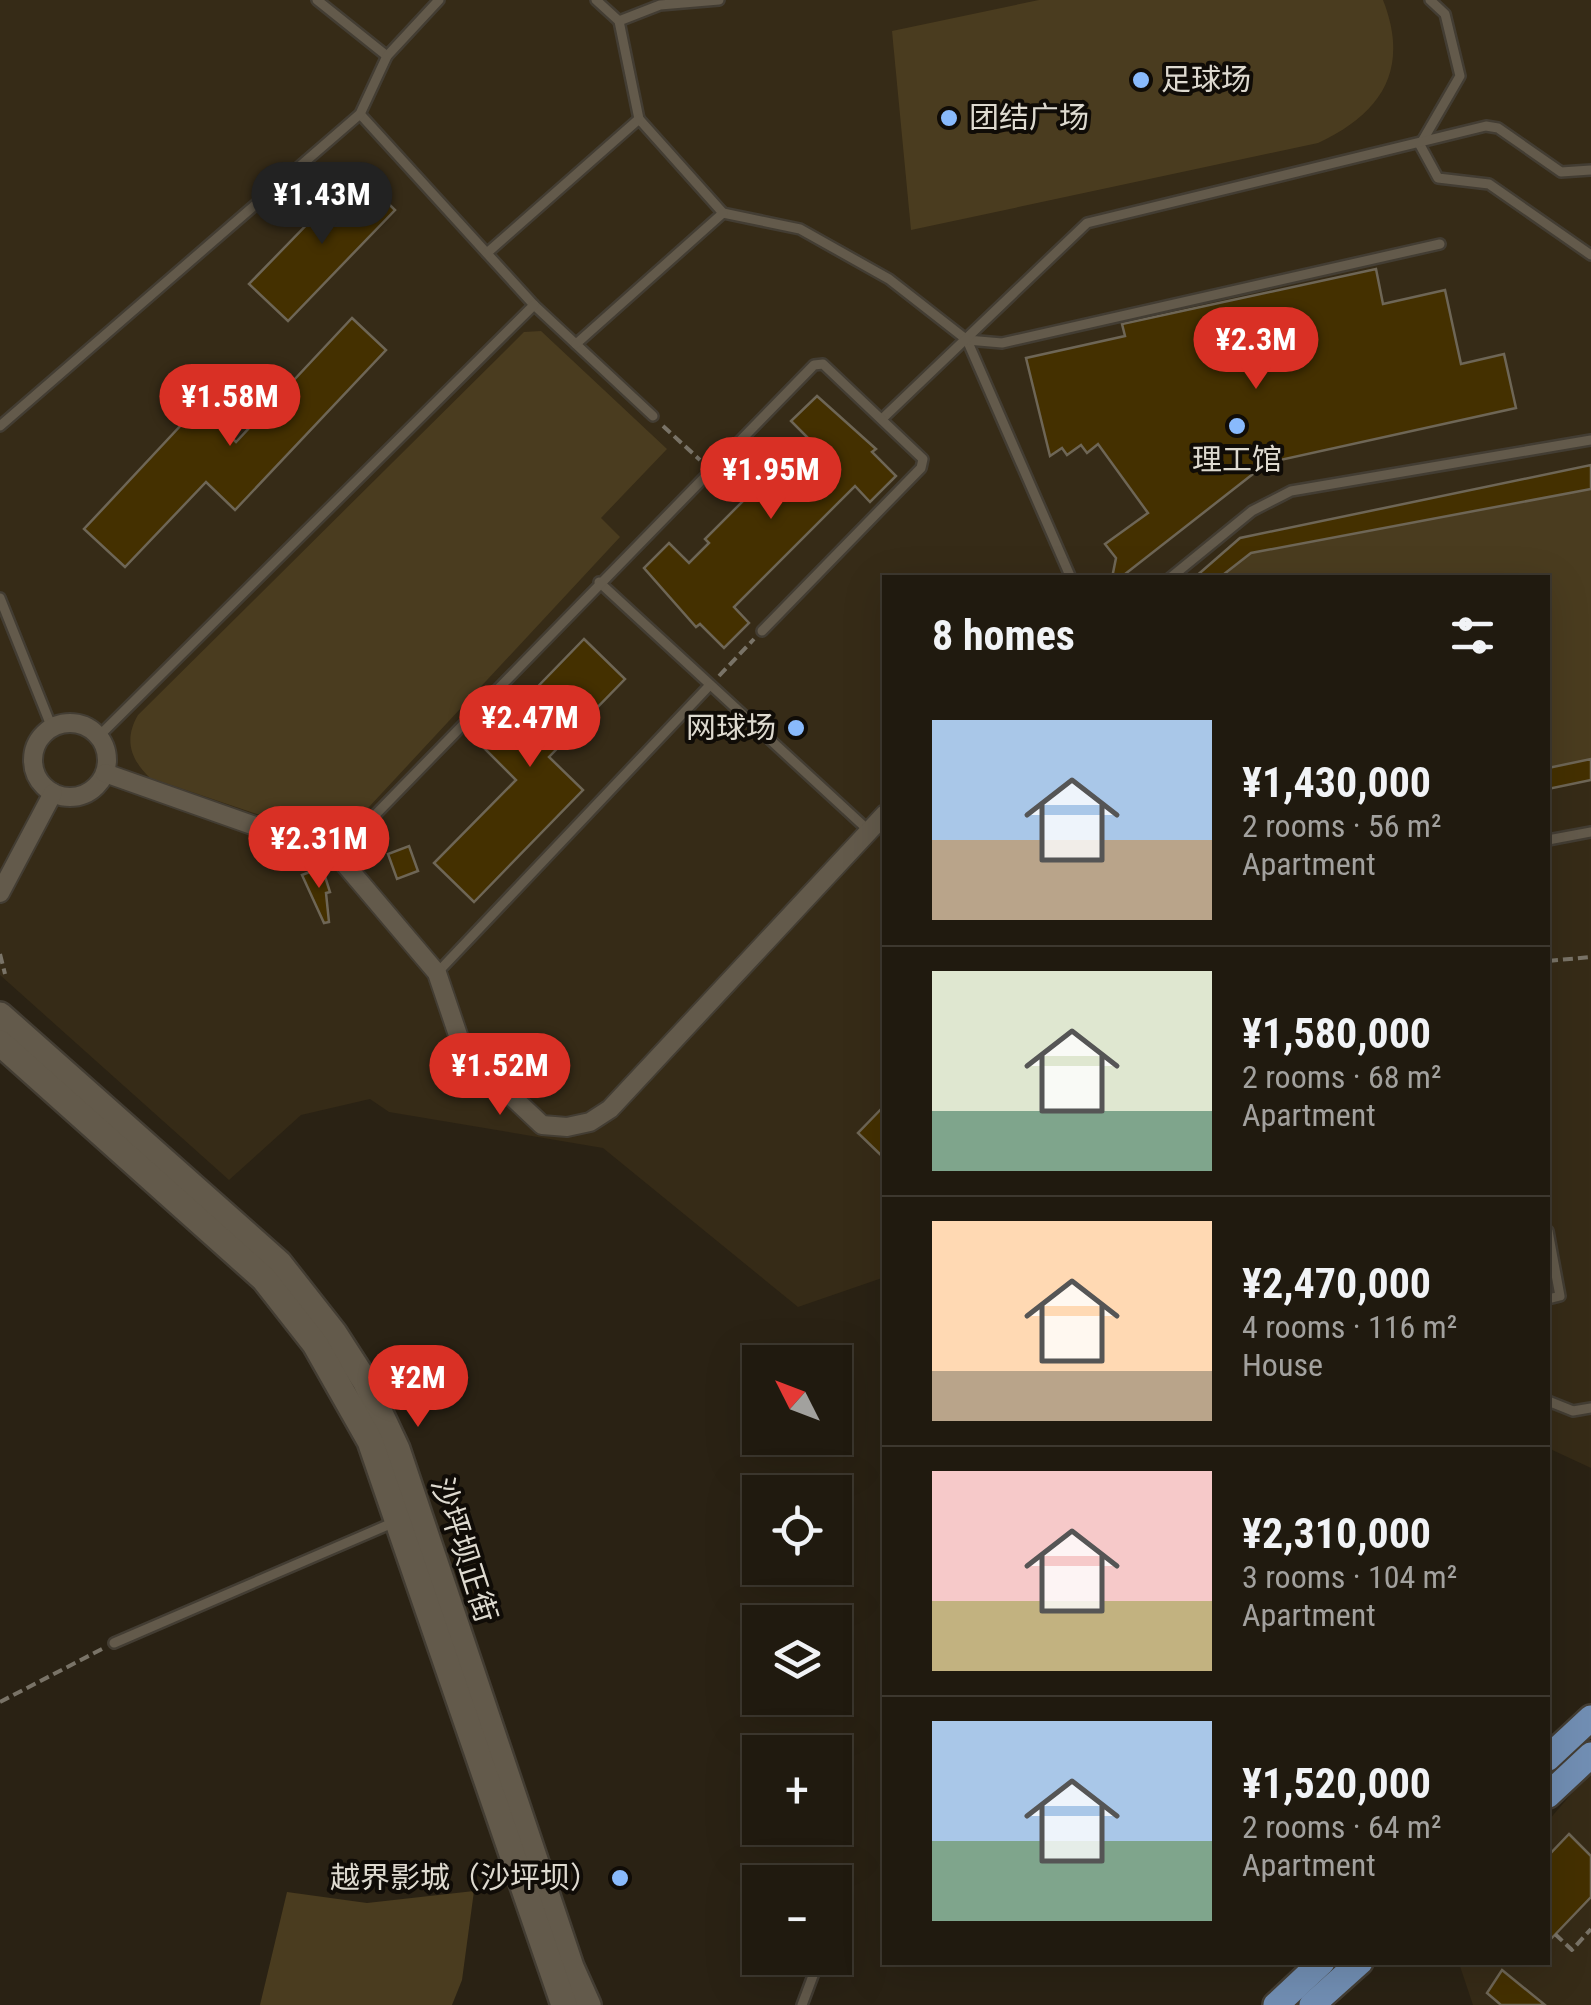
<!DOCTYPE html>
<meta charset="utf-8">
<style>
:root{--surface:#201a0f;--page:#2d271d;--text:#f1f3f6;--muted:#a2a19e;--line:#3d382f;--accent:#d93025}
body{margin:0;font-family:"Roboto Condensed","Noto Sans SC",sans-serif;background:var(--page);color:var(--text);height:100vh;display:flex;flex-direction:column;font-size:38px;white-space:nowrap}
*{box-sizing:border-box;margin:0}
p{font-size:32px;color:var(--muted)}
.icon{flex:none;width:55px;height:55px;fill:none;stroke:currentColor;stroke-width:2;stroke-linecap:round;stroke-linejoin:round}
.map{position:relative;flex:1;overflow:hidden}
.sheet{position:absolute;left:882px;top:575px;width:668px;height:1390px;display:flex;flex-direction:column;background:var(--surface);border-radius:0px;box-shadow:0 10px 40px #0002,0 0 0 2px var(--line)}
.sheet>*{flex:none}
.needle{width:65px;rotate:312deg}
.buttons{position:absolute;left:742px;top:1345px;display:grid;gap:20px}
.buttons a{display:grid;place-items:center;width:110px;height:110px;border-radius:0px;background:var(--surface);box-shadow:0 10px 40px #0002,0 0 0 2px var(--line);font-size:50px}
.price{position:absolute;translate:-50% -85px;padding:0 22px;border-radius:35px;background:var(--accent);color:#fff;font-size:32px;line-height:65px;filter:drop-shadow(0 2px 5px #0008)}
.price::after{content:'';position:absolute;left:50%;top:60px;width:30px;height:22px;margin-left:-15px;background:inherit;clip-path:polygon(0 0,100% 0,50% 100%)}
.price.current{background:#222;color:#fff}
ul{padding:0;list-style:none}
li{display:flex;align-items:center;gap:30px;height:250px;padding:0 50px}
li+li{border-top:2px solid var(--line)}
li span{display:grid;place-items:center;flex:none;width:280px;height:200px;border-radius:0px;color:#555}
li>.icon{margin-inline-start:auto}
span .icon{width:120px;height:120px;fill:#fffc;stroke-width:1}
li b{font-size:42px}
h2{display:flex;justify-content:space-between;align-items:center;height:120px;padding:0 50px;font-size:42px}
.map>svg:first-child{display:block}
</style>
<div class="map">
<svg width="1591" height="2005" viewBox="0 0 1591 2005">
<rect width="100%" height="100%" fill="#2a2214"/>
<g fill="#362b17">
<polygon points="0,0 1591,0 1591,1468 1548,1448 1548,578 885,578 885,1277 798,1307 603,1148 389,1112 370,1099 301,1115 229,1180 0,975"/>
<polygon points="1591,1771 1591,2005 1473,2005 1459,1963 1548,1962 1548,1821"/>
</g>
<g fill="#4a3c1f">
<path d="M1039,0h344c27,69 -1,113 -65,143l-407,87 -19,-199z"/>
<path d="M541,331l126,118 -66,69 19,19 -265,285 -21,12 -24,-2 -160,-54c-20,-19 -26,-39 -12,-63l386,-383z"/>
<polygon points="1591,489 1591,759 1548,768 1548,578 1223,575 1251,553"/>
<polygon points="474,1891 462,1980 452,2005 260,2005 287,1892 367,1903"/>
</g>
<g fill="#443000" stroke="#6e6656" stroke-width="2.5">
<polygon points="357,173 395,210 288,321 249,284"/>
<polygon points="1376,269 1383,304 1445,290 1461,364 1504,354 1516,408 1267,463 1120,578 1112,578 1116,558 1105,544 1148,513 1098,444 1087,453 1081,445 1067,455 1062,448 1050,456 1026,358 1125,336 1122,324"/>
<polygon points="352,318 386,350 235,510 206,482 125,567 84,529 198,407 236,442"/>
<polygon points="817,396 876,449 872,452 896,476 870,502 855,486 734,607 749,623 724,648 700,624 696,627 644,568 669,543 689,563 709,543 705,539 787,457 791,461 811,441 791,421"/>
<polygon points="1591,465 1591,489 1251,553 1219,578 1194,578 1240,538"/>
<polygon points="584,639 625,679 549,757 583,790 474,902 434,863 516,780 481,745"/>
<polygon points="1591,759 1591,780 1548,789 1548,768"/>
<polygon points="409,846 418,871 397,879 388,854"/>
<polygon points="322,867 330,892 326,893 329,922 324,923 302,875"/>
<polygon points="885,1105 885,1159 858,1133"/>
<polygon points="1569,1834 1591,1856 1591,1897 1548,1942 1548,1856"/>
<polygon points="1502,1970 1545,2005 1501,2005 1487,1993"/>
</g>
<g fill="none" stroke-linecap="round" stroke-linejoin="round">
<defs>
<g id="lane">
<polyline points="317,0 387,56"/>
<polyline points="596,0 619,21"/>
<polyline points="1430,0 1445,14 1460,76 1420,145 1438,178 1489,184 1591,255"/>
<polyline points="360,114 534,305 653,416"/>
<polyline points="639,119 619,21 660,5 719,0"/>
<polyline points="723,213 800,229 889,279 967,340 1071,578"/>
<polyline points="487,253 639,119 723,213 576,344"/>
<polyline points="967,340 1002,343 1440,244"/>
<polyline points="882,419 1087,223 1486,126 1498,128 1561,172 1591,170"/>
<polyline points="0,426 360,114 387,56 439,0"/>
<polyline points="1170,578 1252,511 1291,491 1591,440"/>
<polyline points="599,582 867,829"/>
<polyline points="0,598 52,728"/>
<polyline points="99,736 534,305"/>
<polyline points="1548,840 1591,832"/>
<polyline points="337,854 814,365 823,364 923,459 921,468 762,631"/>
<polyline points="437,973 709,686"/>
<polyline points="1548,1231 1560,1296 1548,1299"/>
<polyline points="1548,1401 1573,1411 1591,1408"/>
<polyline points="114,1643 397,1521"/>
<polyline points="802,2005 814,1973"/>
</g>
<g id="street">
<circle cx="70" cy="760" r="37"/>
<polyline points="105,773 337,855 437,973 461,1044 471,1058 542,1125 567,1127 590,1122 610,1109 885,814"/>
<polyline points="0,893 53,793"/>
</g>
<g id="secondary">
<polyline points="0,1015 279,1263 334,1333 365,1381 397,1449 571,1967 588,2005"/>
<polyline points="0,1043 264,1279 315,1344 370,1441 564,2005"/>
</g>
<g id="primary">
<polyline points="1548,1758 1591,1718"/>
<polyline points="1548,1795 1591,1755"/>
<polyline points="1276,2005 1322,1962"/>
<polyline points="1312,2005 1360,1962"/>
</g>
</defs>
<use href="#lane" stroke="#433d33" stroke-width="14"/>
<use href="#street" stroke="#433d33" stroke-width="22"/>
<use href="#secondary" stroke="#433d33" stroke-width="30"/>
<use href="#primary" stroke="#433d33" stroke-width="30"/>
<g stroke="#797367" stroke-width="4" stroke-dasharray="10 5" stroke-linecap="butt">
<polyline points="663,426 700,460"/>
<polyline points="722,480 734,492"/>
<polyline points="719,676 754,639"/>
<polyline points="0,954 5,974"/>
<polyline points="1548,961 1591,957"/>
<polyline points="0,1702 102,1649"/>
<polyline points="1555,1934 1572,1950 1591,1929"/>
</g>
<use href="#lane" stroke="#635a4b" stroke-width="9"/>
<use href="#street" stroke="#635a4b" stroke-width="18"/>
<use href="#secondary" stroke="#635a4b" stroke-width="25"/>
<use href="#primary" stroke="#718eb3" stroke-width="25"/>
</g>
<g fill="#89bafc" stroke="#100c07" stroke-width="4">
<circle cx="1141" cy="80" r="10"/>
<circle cx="949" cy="118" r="10"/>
<circle cx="1237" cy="426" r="10"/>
<circle cx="796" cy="728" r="10"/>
<circle cx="620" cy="1878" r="10"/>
</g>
<g text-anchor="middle" stroke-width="8" stroke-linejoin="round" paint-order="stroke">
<g font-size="30" fill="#dedad0" stroke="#100c07" text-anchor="start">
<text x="1161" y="90">足球场</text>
<text x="969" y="128">团结广场</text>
<text x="1237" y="470" text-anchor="middle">理工馆</text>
<text x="776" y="738" text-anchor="end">网球场</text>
<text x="600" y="1888" text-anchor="end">越界影城（沙坪坝）</text>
</g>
<g font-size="30" fill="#dedad0" stroke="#100c07">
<text transform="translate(464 1550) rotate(72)" y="10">沙坪坝正街</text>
</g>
</g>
</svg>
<div class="buttons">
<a><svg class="needle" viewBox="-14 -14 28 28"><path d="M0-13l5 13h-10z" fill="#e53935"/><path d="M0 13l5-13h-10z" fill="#a2a19e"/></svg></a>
<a><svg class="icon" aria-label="locate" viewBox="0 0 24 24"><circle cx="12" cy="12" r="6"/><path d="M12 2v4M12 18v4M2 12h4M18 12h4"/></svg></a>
<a><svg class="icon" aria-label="layers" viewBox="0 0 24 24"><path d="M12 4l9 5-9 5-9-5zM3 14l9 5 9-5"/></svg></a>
<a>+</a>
<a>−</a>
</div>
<b class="price current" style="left:322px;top:247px">¥1.43M</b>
<b class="price" style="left:1256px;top:392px">¥2.3M</b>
<b class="price" style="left:230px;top:449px">¥1.58M</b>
<b class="price" style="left:771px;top:522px">¥1.95M</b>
<b class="price" style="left:530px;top:770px">¥2.47M</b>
<b class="price" style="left:319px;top:891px">¥2.31M</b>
<b class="price" style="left:500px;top:1118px">¥1.52M</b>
<b class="price" style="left:418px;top:1430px">¥2M</b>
<section class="sheet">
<h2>8 homes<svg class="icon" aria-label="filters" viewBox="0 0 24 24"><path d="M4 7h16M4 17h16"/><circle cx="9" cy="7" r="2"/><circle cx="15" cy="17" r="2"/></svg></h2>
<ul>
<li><span style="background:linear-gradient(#a9c7e8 60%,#b9a48a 0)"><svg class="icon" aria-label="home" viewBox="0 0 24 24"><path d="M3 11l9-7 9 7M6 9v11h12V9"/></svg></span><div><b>¥1,430,000</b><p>2 rooms · 56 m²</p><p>Apartment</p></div></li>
<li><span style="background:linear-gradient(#dfe7d0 70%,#7fa58c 0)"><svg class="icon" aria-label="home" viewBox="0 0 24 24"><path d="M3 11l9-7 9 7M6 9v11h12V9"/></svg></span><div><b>¥1,580,000</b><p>2 rooms · 68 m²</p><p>Apartment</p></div></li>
<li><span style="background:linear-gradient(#ffd9b3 75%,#b9a48a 0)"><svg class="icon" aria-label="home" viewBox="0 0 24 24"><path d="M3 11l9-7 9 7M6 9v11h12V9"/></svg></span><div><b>¥2,470,000</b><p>4 rooms · 116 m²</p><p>House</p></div></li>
<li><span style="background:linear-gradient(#f6c9c9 65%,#c2b280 0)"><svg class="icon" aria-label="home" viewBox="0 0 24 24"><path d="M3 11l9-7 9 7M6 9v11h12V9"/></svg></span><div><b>¥2,310,000</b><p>3 rooms · 104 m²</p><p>Apartment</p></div></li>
<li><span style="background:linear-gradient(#a9c7e8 60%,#7fa58c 0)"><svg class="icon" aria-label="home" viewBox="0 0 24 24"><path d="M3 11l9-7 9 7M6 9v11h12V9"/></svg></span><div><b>¥1,520,000</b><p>2 rooms · 64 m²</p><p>Apartment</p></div></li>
</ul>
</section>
</div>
